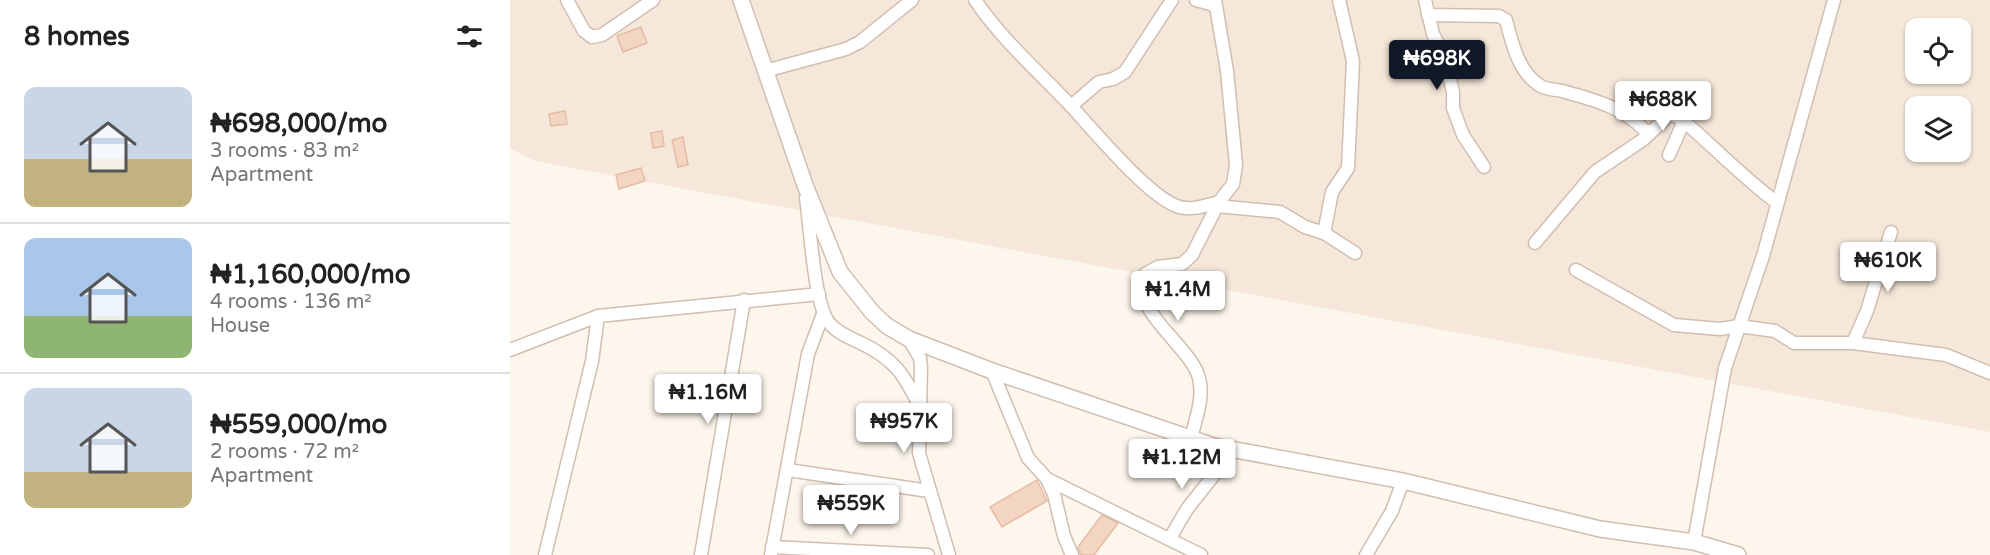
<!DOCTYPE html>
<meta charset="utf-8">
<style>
:root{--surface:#fff;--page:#f6f6f6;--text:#222;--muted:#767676;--line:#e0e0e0;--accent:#111827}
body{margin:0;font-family:"Varela Round",sans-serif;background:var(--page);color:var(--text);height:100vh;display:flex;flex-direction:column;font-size:22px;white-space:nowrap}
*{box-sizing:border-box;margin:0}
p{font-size:20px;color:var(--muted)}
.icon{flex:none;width:33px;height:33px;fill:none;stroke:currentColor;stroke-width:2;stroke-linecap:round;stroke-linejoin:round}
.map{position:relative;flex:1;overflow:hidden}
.details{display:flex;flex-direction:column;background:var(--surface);width:510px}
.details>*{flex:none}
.tools{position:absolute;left:1395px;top:18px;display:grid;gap:12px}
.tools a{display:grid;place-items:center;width:66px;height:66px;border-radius:12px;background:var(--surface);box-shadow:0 2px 4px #0004;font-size:30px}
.price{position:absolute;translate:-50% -51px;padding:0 14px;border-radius:6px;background:#fff;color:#222;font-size:20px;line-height:39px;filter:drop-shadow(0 2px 3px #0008)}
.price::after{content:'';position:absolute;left:50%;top:36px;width:18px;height:14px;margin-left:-9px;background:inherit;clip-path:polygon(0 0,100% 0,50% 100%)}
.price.selected{background:var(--accent);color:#fff}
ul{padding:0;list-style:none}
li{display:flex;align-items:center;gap:18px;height:150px;padding:0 24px}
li+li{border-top:2px solid var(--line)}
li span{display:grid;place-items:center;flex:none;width:168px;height:120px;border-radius:12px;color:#555}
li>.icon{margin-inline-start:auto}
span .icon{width:72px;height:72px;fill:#fffc;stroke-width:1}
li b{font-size:26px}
h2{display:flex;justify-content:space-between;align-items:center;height:72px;padding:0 24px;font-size:26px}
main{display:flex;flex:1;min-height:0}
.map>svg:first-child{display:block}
</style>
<main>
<section class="details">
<h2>8 homes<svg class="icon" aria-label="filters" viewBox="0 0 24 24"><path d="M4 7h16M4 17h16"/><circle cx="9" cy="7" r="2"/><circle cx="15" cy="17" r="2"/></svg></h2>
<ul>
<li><span style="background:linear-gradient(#c9d6e8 60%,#c2b280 0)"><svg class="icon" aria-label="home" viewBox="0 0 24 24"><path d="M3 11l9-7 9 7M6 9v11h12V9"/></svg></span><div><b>₦698,000/mo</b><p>3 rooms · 83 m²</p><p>Apartment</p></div></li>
<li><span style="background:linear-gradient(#a9c7e8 65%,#8fb573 0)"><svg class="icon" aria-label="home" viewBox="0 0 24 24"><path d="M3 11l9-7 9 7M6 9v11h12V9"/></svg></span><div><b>₦1,160,000/mo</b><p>4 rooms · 136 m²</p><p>House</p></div></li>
<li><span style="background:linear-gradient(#c9d6e8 70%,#c2b280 0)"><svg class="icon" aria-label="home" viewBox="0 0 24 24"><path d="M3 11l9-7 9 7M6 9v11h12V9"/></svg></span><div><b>₦559,000/mo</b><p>2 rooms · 72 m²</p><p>Apartment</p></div></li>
</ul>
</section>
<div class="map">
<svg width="1480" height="555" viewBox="0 0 1480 555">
<rect width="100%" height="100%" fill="#fdf6ec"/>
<path fill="#f5e8da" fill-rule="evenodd" d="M0,0h1480v432l-1455,-271 -25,-13zM1406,28h44v46h-44zM1406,106h44v46h-44z"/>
<g fill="#f3d5c3" stroke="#e6bba3" stroke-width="1.5">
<polygon points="131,27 137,43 113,52 107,36"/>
<polygon points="55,111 57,124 41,126 39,114"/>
<polygon points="152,131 154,146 143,148 141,133"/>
<polygon points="173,137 178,165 168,167 162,140"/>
<polygon points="131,168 135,181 109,189 106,175"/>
<polygon points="527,480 537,501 492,527 480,507"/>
<polygon points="592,515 608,523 584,555 571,555 568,547"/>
</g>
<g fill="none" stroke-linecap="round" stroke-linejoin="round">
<defs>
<g id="minor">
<polyline points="57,0 74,31 82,37 92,35 143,0"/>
<path d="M465,0c27,40 63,71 96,106 24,26 73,85 103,99 14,7 31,1 45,-3"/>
<polyline points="686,0 704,5"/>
<polyline points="915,0 923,34 934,55 943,92 943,108 953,135 974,167"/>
<path d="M918,15l71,1 7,4c6,23 12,51 33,65 7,5 15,4 23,6 29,8 62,16 83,40h7"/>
<polyline points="255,71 336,49 350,42 402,0"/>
<polyline points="561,106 589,82 603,79 615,72 662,0"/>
<path d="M1150,106c8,8 18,10 27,18 30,26 57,54 89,78"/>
<polyline points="1159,155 1174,121"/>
<path d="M296,198c4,26 8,109 24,126 8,9 20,14 31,19 33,16 43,31 58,62"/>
<polyline points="707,206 770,212 795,227 814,233 845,253"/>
<polyline points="814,233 822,192 838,168 843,61 829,0"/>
<polyline points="1025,243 1085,172 1134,139 1159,115"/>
<polyline points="1066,270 1164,325 1210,329 1229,326 1265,331 1284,343 1343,343 1436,355 1480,373"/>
<polyline points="399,339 410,358 411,368 409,453 439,555"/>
<polyline points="1343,343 1357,311 1381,232"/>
<polyline points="0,350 88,316 309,294"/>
<polyline points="482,371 518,458 537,479 544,494 554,536 562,555"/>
<path d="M681,438c5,-20 13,-40 8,-60 -8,-32 -71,-68 -54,-104l13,-7 24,-3 10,-9 27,-53 14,-18 3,-19 -9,-94 -12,-71"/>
<polyline points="278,470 419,491"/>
<polyline points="537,479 691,555"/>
<polyline points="660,538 677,509 707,471 709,458 704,446"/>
<polyline points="1184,542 1215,368 1253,256 1324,0"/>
<polyline points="262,547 418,555"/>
<polyline points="35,555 82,361 88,316"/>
<polyline points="191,555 234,300"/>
<polyline points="261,555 298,354 313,314"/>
<polyline points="856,555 882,511 893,481"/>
</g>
<polyline id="tertiary" points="231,0 295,185 330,272 362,312 377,326 399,339 482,371 704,446 893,481 1090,529 1184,542 1228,555"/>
</defs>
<use href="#minor" stroke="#d1beb0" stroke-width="15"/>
<use href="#tertiary" stroke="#d1beb0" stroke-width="18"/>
<use href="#minor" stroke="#fff" stroke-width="12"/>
<use href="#tertiary" stroke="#fff" stroke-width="15"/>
</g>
</svg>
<div class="tools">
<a><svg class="icon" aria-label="locate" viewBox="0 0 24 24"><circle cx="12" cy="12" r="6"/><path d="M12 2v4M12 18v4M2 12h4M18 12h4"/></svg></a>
<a><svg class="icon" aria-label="layers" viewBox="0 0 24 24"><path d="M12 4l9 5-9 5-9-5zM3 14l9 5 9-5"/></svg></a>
</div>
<b class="price selected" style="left:927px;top:91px">₦698K</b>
<b class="price" style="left:1153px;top:132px">₦688K</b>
<b class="price" style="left:1378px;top:293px">₦610K</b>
<b class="price" style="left:668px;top:322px">₦1.4M</b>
<b class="price" style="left:198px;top:425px">₦1.16M</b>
<b class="price" style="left:394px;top:454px">₦957K</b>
<b class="price" style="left:672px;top:490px">₦1.12M</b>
<b class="price" style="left:341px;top:536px">₦559K</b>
</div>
</main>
